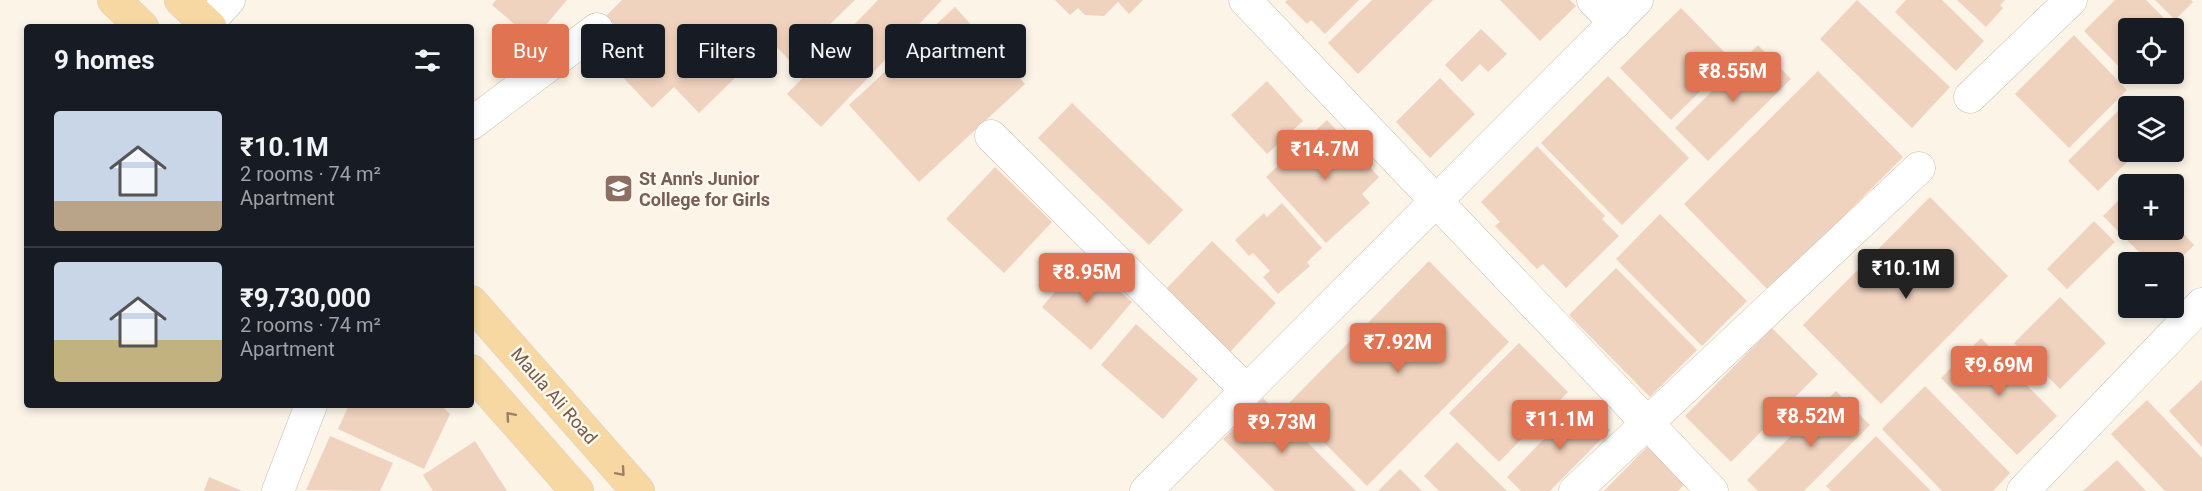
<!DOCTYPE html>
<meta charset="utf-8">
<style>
:root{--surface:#171b24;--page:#242831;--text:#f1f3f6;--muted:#9ea1a6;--line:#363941;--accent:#e07351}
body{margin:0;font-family:Roboto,sans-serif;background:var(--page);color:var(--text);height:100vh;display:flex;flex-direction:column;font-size:22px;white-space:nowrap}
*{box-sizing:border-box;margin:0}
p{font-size:20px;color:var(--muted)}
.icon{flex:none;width:33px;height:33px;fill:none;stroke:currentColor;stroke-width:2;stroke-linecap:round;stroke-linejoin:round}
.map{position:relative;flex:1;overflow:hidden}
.drawer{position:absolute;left:24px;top:24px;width:450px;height:384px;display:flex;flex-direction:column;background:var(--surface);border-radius:6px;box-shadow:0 3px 9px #0003}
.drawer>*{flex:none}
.hud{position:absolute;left:492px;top:24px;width:570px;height:54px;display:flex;gap:12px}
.buttons{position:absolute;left:2118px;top:18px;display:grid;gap:12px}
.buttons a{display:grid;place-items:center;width:66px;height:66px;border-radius:6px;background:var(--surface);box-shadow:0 3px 9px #0003;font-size:30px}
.price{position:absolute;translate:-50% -51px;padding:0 14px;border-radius:6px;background:var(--accent);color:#fff;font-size:20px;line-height:39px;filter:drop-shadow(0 2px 3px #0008)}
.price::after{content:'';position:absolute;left:50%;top:36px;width:18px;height:14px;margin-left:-9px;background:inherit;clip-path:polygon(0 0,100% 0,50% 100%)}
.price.current{background:#222;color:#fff}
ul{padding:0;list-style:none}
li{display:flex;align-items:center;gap:18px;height:150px;padding:0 30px}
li+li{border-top:2px solid var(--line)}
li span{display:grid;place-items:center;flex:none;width:168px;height:120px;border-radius:6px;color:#555}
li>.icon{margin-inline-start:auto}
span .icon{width:72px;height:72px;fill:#fffc;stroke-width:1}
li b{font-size:26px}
h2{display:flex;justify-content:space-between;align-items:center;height:72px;padding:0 30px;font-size:26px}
.tag{padding:0 21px;border-radius:6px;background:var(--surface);box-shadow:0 3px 9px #0003;font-size:21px;line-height:54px}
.tag.current{background:var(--accent);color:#fff}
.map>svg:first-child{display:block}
</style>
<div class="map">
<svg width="2202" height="491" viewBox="0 0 2202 491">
<rect width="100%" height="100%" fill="#fbf4e7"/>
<g fill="#f0d3bf">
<polygon points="496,0 567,0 533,40 492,5"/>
<polygon points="622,0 855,0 791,62 772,42 699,113 674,87 652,108 615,69 637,48 606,16"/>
<polygon points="878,0 942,0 821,127 787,94"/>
<polygon points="1055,0 1143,0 1129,14 1118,2 1104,16 1085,15 1078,8 1070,15"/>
<polygon points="1287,0 1359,0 1325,34 1311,20 1307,24 1285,2"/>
<polygon points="1372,0 1433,0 1358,74 1328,43"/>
<polygon points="1500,0 1570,0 1576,6 1540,41"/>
<polygon points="1857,0 1950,87 1912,128 1820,39"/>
<polygon points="1906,0 1942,0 1984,41 1956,71 1895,12"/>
<polygon points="1957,0 2005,0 2000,5 2003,8 1986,27"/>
<polygon points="2115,0 2146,0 2179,33 2174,39 2174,28 2128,28 2128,74 2139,74 2132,80 2084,31"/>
<polygon points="2155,0 2191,0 2193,2 2175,20"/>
<polygon points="955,7 1025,84 919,182 849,105"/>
<polygon points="1681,8 1732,60 1671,120 1620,68"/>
<polygon points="1481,29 1507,54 1488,72 1480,64 1462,82 1445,65"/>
<polygon points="2074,35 2127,90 2069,148 2015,94"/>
<polygon points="1758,45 1791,79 1708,161 1675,128"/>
<polygon points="1818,71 1903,157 1769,291 1684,204"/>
<polygon points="1608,76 1689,158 1622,225 1541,143"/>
<polygon points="1440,78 1475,114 1430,158 1396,122"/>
<polygon points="1267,81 1303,121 1267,154 1231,115"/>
<polygon points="2133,96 2144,106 2128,106 2128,152 2137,152 2098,191 2068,161"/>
<polygon points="1072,103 1183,210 1149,245 1038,138"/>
<polygon points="1327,120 1379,177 1362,194 1370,203 1326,243 1266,177"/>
<polygon points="1537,146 1605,216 1602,219 1619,236 1566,288 1543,264 1537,269 1495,226 1500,222 1481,202"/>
<polygon points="995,167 1052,222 1004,273 946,219"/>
<polygon points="2128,191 2128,230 2174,230 2174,224 2194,245 2174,265 2174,262 2149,262 2103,216"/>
<polygon points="1930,197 2008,276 1881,404 1803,325"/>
<polygon points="1282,203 1322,248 1307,262 1310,266 1278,294 1263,277 1270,271 1253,253 1249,256 1235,240 1264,213 1267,217"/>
<polygon points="1660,214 1747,301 1702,346 1616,259"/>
<polygon points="2094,221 2115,242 2067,289 2047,269"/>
<polygon points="1212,241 1276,303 1230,352 1166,289"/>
<polygon points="1083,259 1132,302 1091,350 1042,307"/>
<polygon points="1429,261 1509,342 1367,486 1287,405"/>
<polygon points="1616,268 1697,350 1650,397 1569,315"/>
<polygon points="2060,297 2106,343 2060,389 2014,343"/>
<polygon points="1136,324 1198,379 1163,419 1101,365"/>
<polygon points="1772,328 1818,374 1731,462 1685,416"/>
<polygon points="1981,338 2057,416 2017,455 1941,378"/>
<polygon points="1519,343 1568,392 1499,462 1449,413"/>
<polygon points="2202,380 2202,447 2169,411"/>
<polygon points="1925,386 2010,473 1993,491 1942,491 1882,429"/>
<polygon points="1836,391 1870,425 1804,491 1758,491 1747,480"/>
<polygon points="1263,398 1356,491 1275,491 1223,439"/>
<polygon points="2147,400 2202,458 2202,491 2165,491 2111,434"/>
<polygon points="1581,401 1610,430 1550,491 1521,491 1507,477"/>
<polygon points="349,405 441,405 450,414 424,469 338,429"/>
<polygon points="330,436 393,463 380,491 306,490"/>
<polygon points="1876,436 1931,491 1831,491 1826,486"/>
<polygon points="475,441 507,491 433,491 423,475"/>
<polygon points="1457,442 1507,491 1439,491 1424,476"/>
<polygon points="1648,446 1685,483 1678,491 1604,491"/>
<polygon points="2117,460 2146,491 2083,491"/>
<polygon points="1400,469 1422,491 1378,491"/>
<polygon points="209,477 242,491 204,491"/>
</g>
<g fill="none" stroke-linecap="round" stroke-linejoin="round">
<defs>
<g id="minor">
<polyline points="1245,0 1712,491"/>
<polyline points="1593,0 1615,23"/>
<polyline points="207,24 229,0"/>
<polyline points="1970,97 2071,0"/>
<polyline points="471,124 597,29"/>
<polyline points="991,136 1246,390"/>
<polyline points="278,491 311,405"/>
<polyline points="1146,491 1637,0"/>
<polyline points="1575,491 1919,168"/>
<polyline points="2023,491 2202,304"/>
</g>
<g id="major">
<polyline points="114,0 142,27"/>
<polyline points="181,0 210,27"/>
<polyline points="471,302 638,491"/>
<polyline points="471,371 577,491"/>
</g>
</defs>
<use href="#minor" stroke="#cdbcad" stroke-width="33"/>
<use href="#major" stroke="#d8d1cd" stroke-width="34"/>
<use href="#minor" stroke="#fff" stroke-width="32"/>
<use href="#major" stroke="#f7d8a2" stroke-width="33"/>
</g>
<defs><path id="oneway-chevron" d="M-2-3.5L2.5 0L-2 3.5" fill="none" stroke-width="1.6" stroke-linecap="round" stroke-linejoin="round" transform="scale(1.5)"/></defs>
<g stroke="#9b8066">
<use href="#oneway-chevron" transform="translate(510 416) rotate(-131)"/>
<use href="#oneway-chevron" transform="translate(621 472) rotate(49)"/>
</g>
<defs>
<symbol id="university-square" viewBox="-11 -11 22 22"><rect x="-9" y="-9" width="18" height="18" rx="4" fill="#8d6e63" stroke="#fef8ed"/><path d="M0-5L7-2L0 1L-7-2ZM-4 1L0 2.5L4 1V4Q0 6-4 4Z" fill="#fff"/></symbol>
</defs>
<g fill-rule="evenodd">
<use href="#university-square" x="602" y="172" width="33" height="33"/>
</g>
<g text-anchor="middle" stroke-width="5" stroke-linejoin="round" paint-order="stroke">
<g font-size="18" font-weight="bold" fill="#785e54" stroke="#fef8ed" text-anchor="start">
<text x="639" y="185">St Ann's Junior<tspan x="639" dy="21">College for Girls</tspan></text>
</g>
<g font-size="18" fill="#745b4c" stroke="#fef8ed">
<text transform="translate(554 396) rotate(49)" y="6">Maula Ali Road</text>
</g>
</g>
</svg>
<div class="buttons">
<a><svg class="icon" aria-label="locate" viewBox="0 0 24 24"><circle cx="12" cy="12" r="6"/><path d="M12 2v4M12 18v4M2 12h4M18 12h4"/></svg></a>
<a><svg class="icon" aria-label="layers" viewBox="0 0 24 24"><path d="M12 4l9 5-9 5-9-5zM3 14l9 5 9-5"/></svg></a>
<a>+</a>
<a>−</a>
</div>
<b class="price" style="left:1733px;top:103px">₹8.55M</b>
<b class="price" style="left:1325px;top:181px">₹14.7M</b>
<b class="price current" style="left:1906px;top:300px">₹10.1M</b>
<b class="price" style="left:1087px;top:304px">₹8.95M</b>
<b class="price" style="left:1398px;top:374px">₹7.92M</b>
<b class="price" style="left:1999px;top:397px">₹9.69M</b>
<b class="price" style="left:1811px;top:448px">₹8.52M</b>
<b class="price" style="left:1560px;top:451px">₹11.1M</b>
<b class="price" style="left:1282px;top:454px">₹9.73M</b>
<div class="hud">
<a class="tag current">Buy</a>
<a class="tag">Rent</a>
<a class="tag">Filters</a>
<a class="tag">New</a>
<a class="tag">Apartment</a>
</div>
<section class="drawer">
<h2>9 homes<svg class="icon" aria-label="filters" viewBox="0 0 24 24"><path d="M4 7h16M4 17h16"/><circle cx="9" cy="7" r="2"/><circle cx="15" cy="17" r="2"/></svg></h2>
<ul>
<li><span style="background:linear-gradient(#c9d6e8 75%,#b9a48a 0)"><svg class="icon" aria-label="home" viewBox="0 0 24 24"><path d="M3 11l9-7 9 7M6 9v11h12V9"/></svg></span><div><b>₹10.1M</b><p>2 rooms · 74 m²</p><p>Apartment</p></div></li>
<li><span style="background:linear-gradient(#c9d6e8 65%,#c2b280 0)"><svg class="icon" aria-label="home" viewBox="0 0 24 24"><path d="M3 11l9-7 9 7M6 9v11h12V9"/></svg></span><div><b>₹9,730,000</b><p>2 rooms · 74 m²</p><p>Apartment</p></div></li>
</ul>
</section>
</div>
